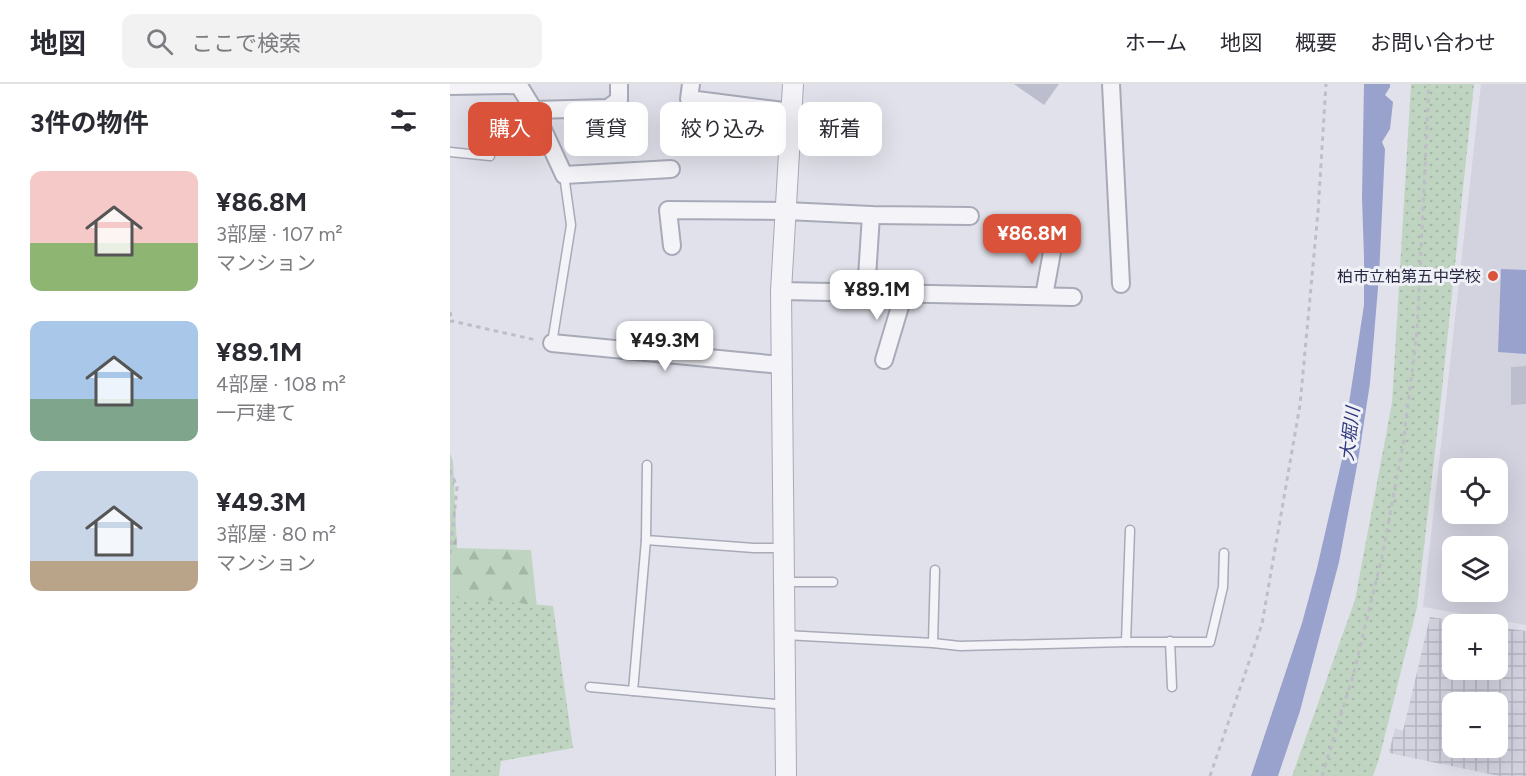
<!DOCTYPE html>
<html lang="ja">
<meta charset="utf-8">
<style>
:root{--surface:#fff;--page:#f2f2f3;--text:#2b2b33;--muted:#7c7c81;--line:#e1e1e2;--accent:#da523a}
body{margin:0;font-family:Figtree,"Noto Sans JP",sans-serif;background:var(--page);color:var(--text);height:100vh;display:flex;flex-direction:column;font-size:22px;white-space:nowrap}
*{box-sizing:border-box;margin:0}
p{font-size:20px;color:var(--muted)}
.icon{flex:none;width:33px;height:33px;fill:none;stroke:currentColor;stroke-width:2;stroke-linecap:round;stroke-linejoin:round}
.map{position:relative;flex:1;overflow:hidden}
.sheet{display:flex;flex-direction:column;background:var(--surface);width:450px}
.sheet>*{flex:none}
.top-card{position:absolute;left:18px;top:18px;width:570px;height:54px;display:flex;gap:12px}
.fabs{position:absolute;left:992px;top:374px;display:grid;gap:12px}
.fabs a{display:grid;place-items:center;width:66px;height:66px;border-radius:12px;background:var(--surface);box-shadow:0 6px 24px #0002;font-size:30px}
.price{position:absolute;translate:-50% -51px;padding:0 14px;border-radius:12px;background:#fff;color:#222;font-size:20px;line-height:39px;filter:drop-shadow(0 2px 3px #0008)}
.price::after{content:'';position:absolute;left:50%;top:36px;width:18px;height:14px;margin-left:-9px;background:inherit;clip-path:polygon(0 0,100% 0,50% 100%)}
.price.selected{background:var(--accent);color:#fff}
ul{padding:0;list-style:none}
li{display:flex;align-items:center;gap:18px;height:150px;padding:0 30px}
li span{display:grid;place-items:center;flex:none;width:168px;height:120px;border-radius:12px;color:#555}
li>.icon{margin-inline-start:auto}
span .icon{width:72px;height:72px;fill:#fffc;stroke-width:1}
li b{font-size:26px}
h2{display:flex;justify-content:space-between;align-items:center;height:72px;padding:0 30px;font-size:26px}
.tag{padding:0 21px;border-radius:12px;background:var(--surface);box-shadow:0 6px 24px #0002;font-size:21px;line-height:54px}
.tag.selected{background:var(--accent);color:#fff}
header{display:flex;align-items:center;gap:36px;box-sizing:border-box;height:84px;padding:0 30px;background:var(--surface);border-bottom:2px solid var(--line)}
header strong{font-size:28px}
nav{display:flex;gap:33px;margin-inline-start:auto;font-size:21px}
.search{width:420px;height:54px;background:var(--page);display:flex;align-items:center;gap:15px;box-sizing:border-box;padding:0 21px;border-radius:12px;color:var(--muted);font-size:22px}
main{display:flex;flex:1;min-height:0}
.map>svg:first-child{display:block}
</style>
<header>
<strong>地図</strong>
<div class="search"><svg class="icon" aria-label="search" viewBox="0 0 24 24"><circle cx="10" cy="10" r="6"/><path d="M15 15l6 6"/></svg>ここで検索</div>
<nav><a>ホーム</a><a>地図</a><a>概要</a><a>お問い合わせ</a></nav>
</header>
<main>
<section class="sheet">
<h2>3件の物件<svg class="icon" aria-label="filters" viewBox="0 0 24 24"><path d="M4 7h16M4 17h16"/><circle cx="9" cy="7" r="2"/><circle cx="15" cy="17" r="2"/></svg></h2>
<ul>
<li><span style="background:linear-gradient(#f6c9c9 60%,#8fb573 0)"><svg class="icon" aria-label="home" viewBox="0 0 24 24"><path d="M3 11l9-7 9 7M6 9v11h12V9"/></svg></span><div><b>¥86.8M</b><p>3部屋 · 107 m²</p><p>マンション</p></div></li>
<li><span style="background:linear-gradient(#a9c7e8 65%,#7fa58c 0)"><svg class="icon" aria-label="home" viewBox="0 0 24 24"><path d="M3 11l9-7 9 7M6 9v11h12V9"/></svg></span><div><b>¥89.1M</b><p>4部屋 · 108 m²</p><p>一戸建て</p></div></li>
<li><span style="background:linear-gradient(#c9d6e8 75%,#b9a48a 0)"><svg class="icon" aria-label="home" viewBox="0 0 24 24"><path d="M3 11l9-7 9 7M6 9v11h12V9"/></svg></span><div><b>¥49.3M</b><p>3部屋 · 80 m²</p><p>マンション</p></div></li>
</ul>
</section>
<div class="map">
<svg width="1076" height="692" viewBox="0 0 1076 692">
<defs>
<pattern id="industrial-grid" width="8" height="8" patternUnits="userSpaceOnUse" patternTransform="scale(1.5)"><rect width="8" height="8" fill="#d2d3df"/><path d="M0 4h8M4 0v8" fill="none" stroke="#b4b5c1"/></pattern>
<pattern id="forest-firs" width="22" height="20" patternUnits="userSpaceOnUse" patternTransform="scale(1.5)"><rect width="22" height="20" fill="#c0d5c1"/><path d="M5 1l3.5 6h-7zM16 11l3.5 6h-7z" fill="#a5b7a7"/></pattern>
<pattern id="park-dots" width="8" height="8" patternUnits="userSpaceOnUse" patternTransform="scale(1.5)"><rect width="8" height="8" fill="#c0d5c1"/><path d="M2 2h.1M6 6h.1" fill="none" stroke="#a5b7a7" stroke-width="1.8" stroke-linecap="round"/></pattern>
</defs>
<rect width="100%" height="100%" fill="#e0e1ea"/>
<path fill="#d2d3df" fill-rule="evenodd" d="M1031,0h45v541l-103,-18zM1002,384h45v45h-45zM1002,462h45v45h-45z"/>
<path fill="url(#industrial-grid)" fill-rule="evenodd" d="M980,533l48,7h-26v45h45v-42l29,4v145h-27l-110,-23 6,-25 8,3zM1002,618h45v45h-45z"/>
<polygon fill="url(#forest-firs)" points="0,369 3,377 7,464 81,466 101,657 0,692"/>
<g fill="url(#park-dots)">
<polygon points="961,0 1024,0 990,324 967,523 929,675 923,692 842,692 905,516 942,319"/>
<polygon points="0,513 103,522 123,664 51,677 49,692 0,692"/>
</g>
<g fill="#98a2cd">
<polygon points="914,0 940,0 940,3 935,11 943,18 940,45 932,58 935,65 929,192 920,299 909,371 889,478 850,627 828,692 801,692 852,539 867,484 893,371 899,319 914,221 914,173 912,113"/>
<polygon points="1051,185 1076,186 1076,270 1048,268"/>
</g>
<g fill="#bcbecd">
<polygon points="564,0 609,0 594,21"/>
<polygon points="1076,282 1076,320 1061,321 1061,283"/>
</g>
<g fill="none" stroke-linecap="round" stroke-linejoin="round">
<defs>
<g id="service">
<polyline points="0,68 40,72"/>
<polyline points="102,259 121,141 114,91"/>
<polyline points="197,381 196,456 304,464 333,464"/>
<polyline points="335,498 383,498"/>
<polyline points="335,551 483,559 510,562 676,558 760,558 773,503 774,469"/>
<polyline points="720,557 722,603"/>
<polyline points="676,558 680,446"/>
<polyline points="483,559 485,486"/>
<polyline points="140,603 336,621"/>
<polyline points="183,607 196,456"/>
</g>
<g id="minor">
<polyline points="68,0 84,26 114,91 221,85"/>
<polyline points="241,0 239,15 342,28"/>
<polyline points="661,0 671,200"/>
<polyline points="0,2 68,1"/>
<polyline points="84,26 158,24 169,16 169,0"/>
<polyline points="222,162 218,126 336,127 421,131 520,132"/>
<polyline points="331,207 623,213"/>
<polyline points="416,209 421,131"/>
<polyline points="594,212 604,157"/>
<polyline points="102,259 331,281"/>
<polyline points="434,276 454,209"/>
</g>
<polyline id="tertiary" points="336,692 331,207 343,0"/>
</defs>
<use href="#service" stroke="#a8aab8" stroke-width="11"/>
<use href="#minor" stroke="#a8aab8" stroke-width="20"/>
<use href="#tertiary" stroke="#a8aab8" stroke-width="22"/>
<g stroke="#bebec9" stroke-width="3" stroke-dasharray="4.5 4.5" stroke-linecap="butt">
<polyline points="0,228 2,237"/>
<polyline points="0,238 2,237 86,256"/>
<polyline points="0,386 7,403 0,473"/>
<polyline points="0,545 3,590 1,635 0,637"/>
<polyline points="760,692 812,540 850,321 868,128 876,0"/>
<polyline points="872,692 903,592 932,473 953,361 967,248 979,0"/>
</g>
<use href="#service" stroke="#f3f3f8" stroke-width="8"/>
<use href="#minor" stroke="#f3f3f8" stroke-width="16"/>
<use href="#tertiary" stroke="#f3f3f8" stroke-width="20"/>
</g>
<circle fill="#da523a" stroke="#f0f1f7" stroke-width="2" cx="1043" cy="192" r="6"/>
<g text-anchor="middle" stroke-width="6" stroke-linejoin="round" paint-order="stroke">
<g font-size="16" fill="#272943" stroke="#f0f1f7" text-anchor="end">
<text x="1031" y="198">柏市立柏第五中学校</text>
</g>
<g font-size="18" font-style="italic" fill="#2d397b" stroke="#f0f1f7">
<text transform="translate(900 350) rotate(-83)" y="6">大堀川</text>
</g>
</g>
</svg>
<div class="fabs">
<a><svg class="icon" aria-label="locate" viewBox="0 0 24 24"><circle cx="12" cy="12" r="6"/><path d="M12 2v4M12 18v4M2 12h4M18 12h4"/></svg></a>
<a><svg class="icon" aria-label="layers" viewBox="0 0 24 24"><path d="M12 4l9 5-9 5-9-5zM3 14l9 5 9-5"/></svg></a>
<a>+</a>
<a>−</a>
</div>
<b class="price selected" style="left:582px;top:181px">¥86.8M</b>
<b class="price" style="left:427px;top:237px">¥89.1M</b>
<b class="price" style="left:215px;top:288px">¥49.3M</b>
<div class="top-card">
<a class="tag selected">購入</a>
<a class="tag">賃貸</a>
<a class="tag">絞り込み</a>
<a class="tag">新着</a>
</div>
</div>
</main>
